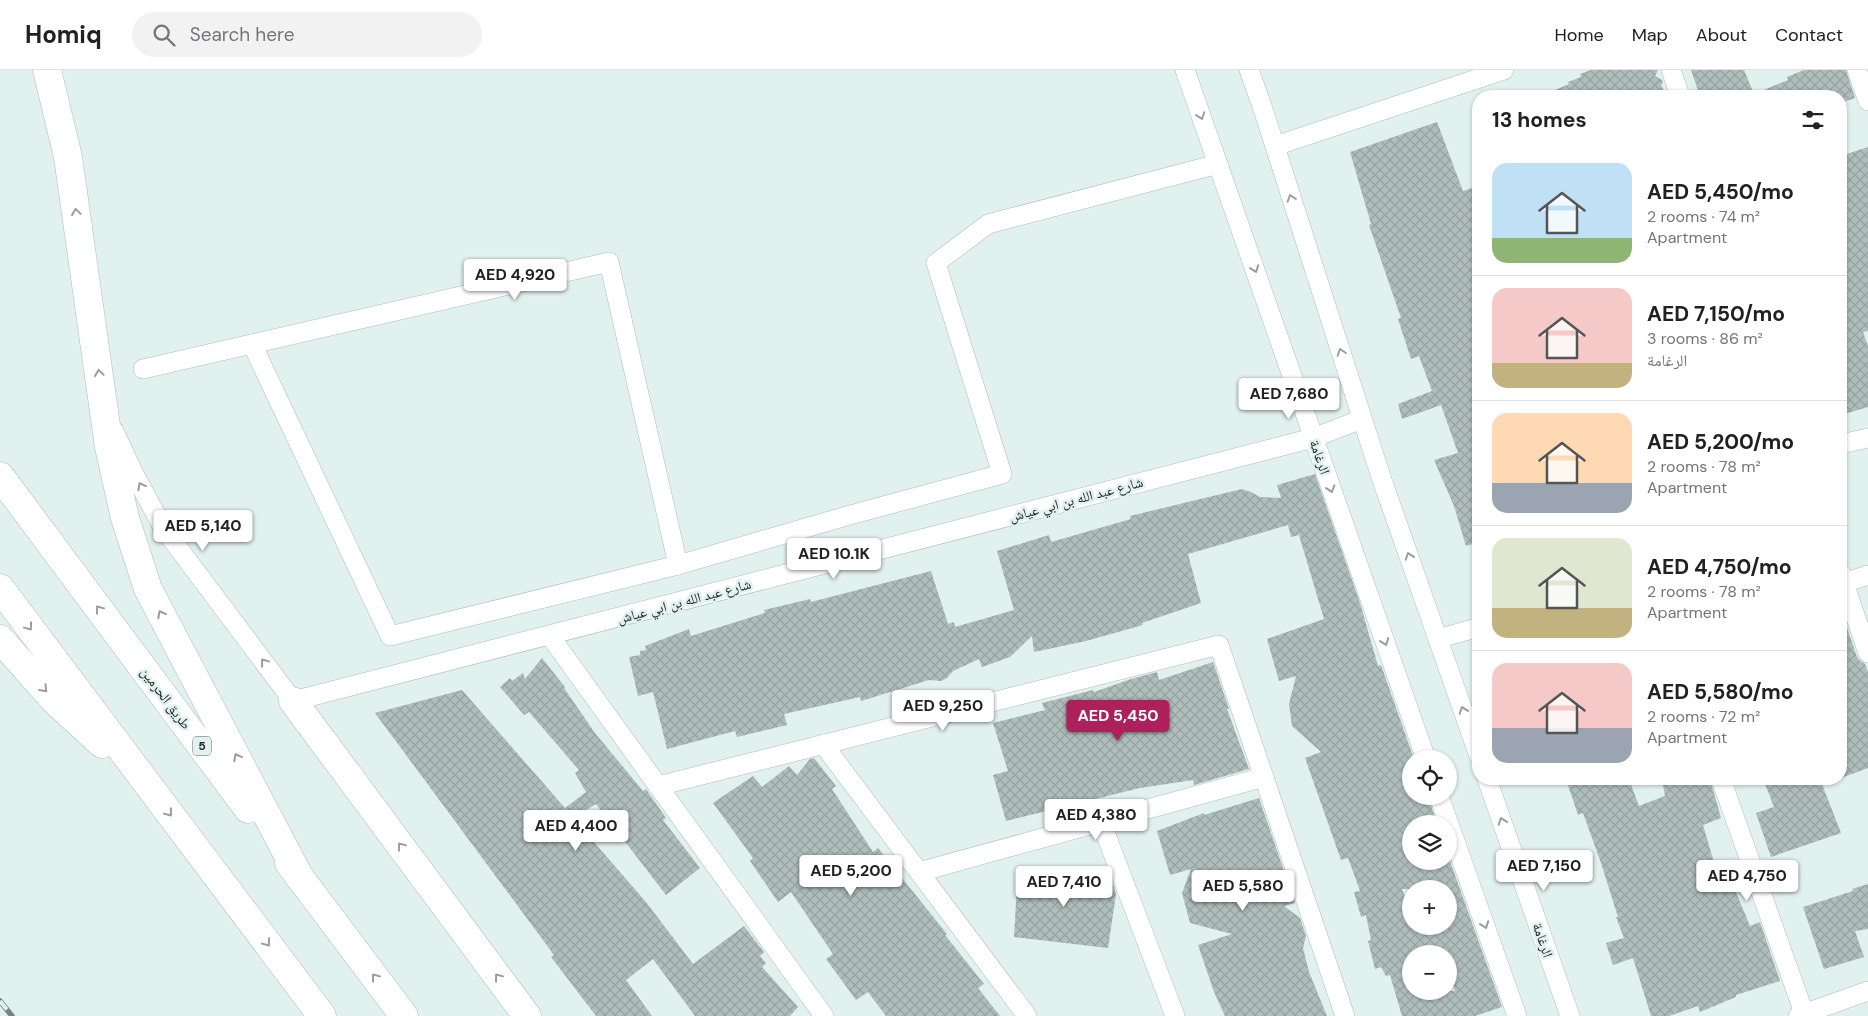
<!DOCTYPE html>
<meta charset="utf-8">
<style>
:root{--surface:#fff;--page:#f2f2f2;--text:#202124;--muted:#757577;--line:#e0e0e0;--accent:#ae205b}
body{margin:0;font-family:"DM Sans","Noto Naskh Arabic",sans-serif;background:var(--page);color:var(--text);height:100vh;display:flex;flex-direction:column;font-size:19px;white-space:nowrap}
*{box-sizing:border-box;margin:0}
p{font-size:16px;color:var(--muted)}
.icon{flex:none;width:28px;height:28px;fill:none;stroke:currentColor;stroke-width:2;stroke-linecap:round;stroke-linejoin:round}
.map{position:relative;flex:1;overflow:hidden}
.side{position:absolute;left:1472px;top:20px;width:375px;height:695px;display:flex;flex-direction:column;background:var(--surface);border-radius:20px;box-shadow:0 1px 4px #0004}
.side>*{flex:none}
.tools{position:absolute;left:1402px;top:680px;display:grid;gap:10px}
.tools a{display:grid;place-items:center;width:55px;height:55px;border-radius:50%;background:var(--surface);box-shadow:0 1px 4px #0004;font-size:25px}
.price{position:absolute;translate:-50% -42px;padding:0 11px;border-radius:5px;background:#fff;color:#222;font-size:16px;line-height:32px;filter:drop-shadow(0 1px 2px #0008)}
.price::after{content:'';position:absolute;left:50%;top:30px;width:15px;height:11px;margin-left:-8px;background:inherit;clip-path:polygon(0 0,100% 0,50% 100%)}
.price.current{background:var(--accent);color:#fff}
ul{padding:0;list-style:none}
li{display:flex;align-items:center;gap:15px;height:125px;padding:0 20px}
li+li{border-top:1px solid var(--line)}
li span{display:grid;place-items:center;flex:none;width:140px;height:100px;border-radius:15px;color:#555}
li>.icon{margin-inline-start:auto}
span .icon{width:60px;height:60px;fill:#fffc;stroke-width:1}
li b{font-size:21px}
h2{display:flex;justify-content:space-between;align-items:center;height:60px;padding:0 20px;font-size:21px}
header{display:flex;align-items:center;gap:30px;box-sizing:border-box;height:70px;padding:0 25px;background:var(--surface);border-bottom:1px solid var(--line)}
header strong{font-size:24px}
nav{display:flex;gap:28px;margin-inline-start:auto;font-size:18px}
.search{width:350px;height:45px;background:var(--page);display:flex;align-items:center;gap:12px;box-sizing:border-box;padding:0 18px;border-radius:28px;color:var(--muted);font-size:19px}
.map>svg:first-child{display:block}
</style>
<header>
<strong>Homiq</strong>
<div class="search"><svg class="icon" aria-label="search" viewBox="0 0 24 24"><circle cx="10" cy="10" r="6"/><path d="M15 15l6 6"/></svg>Search here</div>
<nav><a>Home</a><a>Map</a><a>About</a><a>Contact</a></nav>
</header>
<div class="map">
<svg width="1868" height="946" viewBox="0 0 1868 946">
<defs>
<pattern id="building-cross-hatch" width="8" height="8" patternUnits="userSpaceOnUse" patternTransform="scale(1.25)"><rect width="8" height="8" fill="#afbebb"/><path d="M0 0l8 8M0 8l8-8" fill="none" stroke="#96a3a1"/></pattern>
</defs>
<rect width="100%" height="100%" fill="#e1f1ee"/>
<g fill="url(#building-cross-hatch)" fill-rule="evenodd">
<polygon points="1591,0 1658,0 1655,6 1662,10 1663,12 1661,15 1667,26 1541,26 1569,14 1568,12 1581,7 1580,4"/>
<polygon points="1691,0 1744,0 1754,24 1788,10 1787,7 1804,0 1846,0 1855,28 1841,33 1841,26 1700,26"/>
<polygon points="1437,52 1463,121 1479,116 1479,472 1466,476 1454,436 1434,390 1458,383 1441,335 1402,349 1398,334 1432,321 1419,286 1411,289 1398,249 1401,248 1369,155 1371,154 1350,82"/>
<polygon points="1868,77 1868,261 1863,262 1868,276 1868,337 1841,345 1841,86"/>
<path d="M1315,404l45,129 18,63 3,-1 33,94h-3v37h17l9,28h-26v37h39l52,146 -27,9h-73l-12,-41 -4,1 -5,-9 -6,2 -7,-28 3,-1 -5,-25 -5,2 -7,-25 6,-1 -12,-33 -7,2 -36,-102 16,-6 -29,-26 -3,-22 7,-28 -17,5 -12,-42 57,-20 -25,-84 -8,2 -3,-12 -100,29 13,49 -59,20 1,2 -57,16 -52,11 -2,-16 -22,21 -28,10 -3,-8 -26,12 -6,7 -6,3 -12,-1 -68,21 -1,-4 -76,17 3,11 -50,12 -2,-6 -68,18 -14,-57 -15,4 -9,-39 11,-2v-4l6,-1 -1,-4 44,-17 2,7 74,-23 -1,-3 46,-11 1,3 120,-31 17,53 6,-2 1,5 59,-17 -17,-59 52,-16 2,7 80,-23 -1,-3 112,-27 9,3 9,5 21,1 -4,-13zM1402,819h47v37h-38l-7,-22 3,-2zM1411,884h38v17l6,20h-44z"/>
<polygon points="1841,540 1857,587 1860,591 1865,594 1868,602 1868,698 1841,708"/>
<polygon points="542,588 565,617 564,618 595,663 643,721 646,719 666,748 663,750 700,798 666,825 596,734 573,748 646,832 693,894 744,856 764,882 760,886 766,893 762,897 798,937 790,946 695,946 653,889 626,910 652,946 596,946 551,887 554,885 375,643 462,620 565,738 586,722 575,703 579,700 529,642 524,645 500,617 510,608 512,611 523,603 525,609"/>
<polygon points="1213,592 1229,639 1227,639 1249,699 1194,715 1193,710 1140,718 1006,751 993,705 1008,701 993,653 1045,640 1042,633 1093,620 1094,622 1131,609 1157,602 1159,610"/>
<polygon points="814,688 836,716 832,719 873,782 878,778 947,864 945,865 984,914 978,918 1000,946 886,946 868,922 856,930 826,889 833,884 791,822 778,832 750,791 753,788 713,733 753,706 762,717 789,696 797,705 810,689"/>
<polygon points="1566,709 1629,709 1639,736 1665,726 1662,709 1710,709 1721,748 1703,755 1720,813 1731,810 1750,856 1760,852 1780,911 1736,925 1736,927 1700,942 1698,936 1669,946 1651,946 1633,888 1613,895 1606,873 1624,868 1616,847 1618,847 1601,793 1583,743 1578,745"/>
<polygon points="1763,709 1820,709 1841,763 1771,787 1756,743 1774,737"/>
<polygon points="1259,728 1295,833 1284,836 1300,848 1306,866 1303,878 1309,902 1327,946 1225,946 1214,922 1198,875 1232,864 1190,853 1182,823 1191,799 1170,805 1157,761 1204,743 1204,745"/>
<polygon points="1018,798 1111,810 1116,824 1108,878 1014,867"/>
<polygon points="1868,814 1868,859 1855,861 1864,887 1824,899 1803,837 1853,821 1852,819"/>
</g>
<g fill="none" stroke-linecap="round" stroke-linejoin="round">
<defs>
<g id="street">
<polyline points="1185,0 1426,689"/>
<polyline points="1249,0 1262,36 1382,410 1479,686"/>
<polyline points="1671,0 1680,26"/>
<polyline points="1857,0 1868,31"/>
<polyline points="1275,76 1504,0"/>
<polyline points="252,274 390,566 678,495 850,445 1002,404 936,193 988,154 1218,94"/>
<polyline points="143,299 609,192 678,495"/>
<polyline points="114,361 134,404 164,459 293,631 1313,368 1362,349"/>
<polyline points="1841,374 1868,368"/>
<polyline points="1841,504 1868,583"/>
<polyline points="1844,513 1868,505"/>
<polyline points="550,566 824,946"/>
<polyline points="1438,569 1479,557"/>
<polyline points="823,674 1027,946"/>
<polyline points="1487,709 1570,946"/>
<polyline points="1721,709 1805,946"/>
<polyline points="658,716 1219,575 1345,946"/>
<polyline points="1439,726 1517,946"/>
<polyline points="1101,752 1175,946"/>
<polyline points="919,802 1264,707"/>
<polyline points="1798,946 1868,921"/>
</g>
<polyline id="primary" points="293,631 527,946"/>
<g id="highway">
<polyline points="47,0 68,87 109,377 125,448 148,519 300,808"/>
<polyline points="0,406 248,739"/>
<polyline points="0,518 322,946"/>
<polyline points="0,569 54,630 102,674"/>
<polyline points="289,793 404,946"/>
</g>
</defs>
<use href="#street" stroke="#aebdba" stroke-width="20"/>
<use href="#primary" stroke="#aebdba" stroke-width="29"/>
<use href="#highway" stroke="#aebdba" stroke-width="29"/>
<use href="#street" stroke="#fff" stroke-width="19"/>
<use href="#primary" stroke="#fff" stroke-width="28"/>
<use href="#highway" stroke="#fff" stroke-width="28"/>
<defs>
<polyline id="rail" points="0,931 12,946"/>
</defs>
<use href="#rail" stroke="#788381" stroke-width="5.5"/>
<use href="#rail" stroke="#e1f1ee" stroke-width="4" stroke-dasharray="11" stroke-linecap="butt"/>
</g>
<defs><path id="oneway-chevron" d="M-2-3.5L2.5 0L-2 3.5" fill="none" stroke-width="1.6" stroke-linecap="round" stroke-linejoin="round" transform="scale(1.25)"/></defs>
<g stroke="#9a9d9c">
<use href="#oneway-chevron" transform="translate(1201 46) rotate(71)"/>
<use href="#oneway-chevron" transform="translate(1291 128) rotate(-108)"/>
<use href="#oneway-chevron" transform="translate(76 142) rotate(-98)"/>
<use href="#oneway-chevron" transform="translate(1255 199) rotate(70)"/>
<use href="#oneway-chevron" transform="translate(1341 282) rotate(-108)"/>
<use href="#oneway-chevron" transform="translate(99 303) rotate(-98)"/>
<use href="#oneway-chevron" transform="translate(141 416) rotate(-119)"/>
<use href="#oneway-chevron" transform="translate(1331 419) rotate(71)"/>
<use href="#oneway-chevron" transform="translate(1409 486) rotate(-109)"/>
<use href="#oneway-chevron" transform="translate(99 539) rotate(-127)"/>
<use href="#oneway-chevron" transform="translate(161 544) rotate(-118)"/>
<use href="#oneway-chevron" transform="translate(29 557) rotate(53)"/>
<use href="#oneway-chevron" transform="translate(1385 572) rotate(70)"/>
<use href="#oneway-chevron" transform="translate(264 592) rotate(-127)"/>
<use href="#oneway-chevron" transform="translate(44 619) rotate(48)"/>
<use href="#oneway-chevron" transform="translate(1463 640) rotate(-109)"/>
<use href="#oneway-chevron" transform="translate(237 687) rotate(-118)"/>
<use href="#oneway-chevron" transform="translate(169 743) rotate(53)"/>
<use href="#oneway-chevron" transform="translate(1502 751) rotate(-109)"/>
<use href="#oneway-chevron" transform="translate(401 776) rotate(-127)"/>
<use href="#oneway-chevron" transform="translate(1485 855) rotate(70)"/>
<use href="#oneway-chevron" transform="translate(267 873) rotate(53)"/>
<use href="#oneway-chevron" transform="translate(375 907) rotate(-127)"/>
<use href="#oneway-chevron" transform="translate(498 907) rotate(-127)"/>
</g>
<g text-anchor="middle" stroke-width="5" stroke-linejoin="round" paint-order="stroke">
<rect fill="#e1f1ee" stroke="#596261" stroke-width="1" x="193" y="666.5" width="18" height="19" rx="4"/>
<g font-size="12" font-weight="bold" fill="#1f2524">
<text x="202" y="680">5</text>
</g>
<g font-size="14" fill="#1f2524" stroke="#e1f1ee">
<text transform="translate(1320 387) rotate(71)" y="5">الرغامة</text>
<text transform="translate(1076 429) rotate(-15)" y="5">شارع عبد الله بن ابي عياش</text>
<text transform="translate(684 531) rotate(-15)" y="5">شارع عبد الله بن ابي عياش</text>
<text transform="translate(166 628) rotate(53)" y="5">طريق الحرمين</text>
<text transform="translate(1543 870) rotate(71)" y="5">الرغامة</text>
</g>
</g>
</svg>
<div class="tools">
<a><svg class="icon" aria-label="locate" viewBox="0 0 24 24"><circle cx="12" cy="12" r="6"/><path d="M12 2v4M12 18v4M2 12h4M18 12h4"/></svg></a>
<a><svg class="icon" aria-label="layers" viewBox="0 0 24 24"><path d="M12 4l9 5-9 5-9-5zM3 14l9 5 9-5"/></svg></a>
<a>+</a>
<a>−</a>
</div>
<b class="price" style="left:515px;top:231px">AED 4,920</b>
<b class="price" style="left:1289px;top:350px">AED 7,680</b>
<b class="price" style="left:203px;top:482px">AED 5,140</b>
<b class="price" style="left:834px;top:510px">AED 10.1K</b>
<b class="price" style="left:943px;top:662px">AED 9,250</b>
<b class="price current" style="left:1118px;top:672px">AED 5,450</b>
<b class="price" style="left:1096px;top:771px">AED 4,380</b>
<b class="price" style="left:576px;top:782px">AED 4,400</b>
<b class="price" style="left:1544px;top:822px">AED 7,150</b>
<b class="price" style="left:851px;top:827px">AED 5,200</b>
<b class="price" style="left:1747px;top:832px">AED 4,750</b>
<b class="price" style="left:1064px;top:838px">AED 7,410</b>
<b class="price" style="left:1243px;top:842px">AED 5,580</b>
<section class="side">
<h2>13 homes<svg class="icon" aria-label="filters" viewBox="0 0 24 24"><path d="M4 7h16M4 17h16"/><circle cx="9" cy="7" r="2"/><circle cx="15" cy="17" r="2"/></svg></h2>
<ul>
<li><span style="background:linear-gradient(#bfe0f5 75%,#8fb573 0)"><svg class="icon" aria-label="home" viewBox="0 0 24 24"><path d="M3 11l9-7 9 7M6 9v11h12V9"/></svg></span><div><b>AED 5,450/mo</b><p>2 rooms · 74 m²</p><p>Apartment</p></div></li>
<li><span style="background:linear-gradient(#f6c9c9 75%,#c2b280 0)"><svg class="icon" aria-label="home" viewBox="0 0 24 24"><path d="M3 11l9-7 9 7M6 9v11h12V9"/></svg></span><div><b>AED 7,150/mo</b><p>3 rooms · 86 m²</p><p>الرغامة</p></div></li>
<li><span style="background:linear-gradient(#ffd9b3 70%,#9aa5b1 0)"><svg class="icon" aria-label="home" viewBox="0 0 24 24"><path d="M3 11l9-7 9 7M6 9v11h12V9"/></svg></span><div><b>AED 5,200/mo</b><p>2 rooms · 78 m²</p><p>Apartment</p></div></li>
<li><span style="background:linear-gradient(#dfe7d0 70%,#c2b280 0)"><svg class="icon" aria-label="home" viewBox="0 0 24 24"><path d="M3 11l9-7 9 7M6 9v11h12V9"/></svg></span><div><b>AED 4,750/mo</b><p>2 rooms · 78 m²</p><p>Apartment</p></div></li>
<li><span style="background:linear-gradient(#f6c9c9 65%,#9aa5b1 0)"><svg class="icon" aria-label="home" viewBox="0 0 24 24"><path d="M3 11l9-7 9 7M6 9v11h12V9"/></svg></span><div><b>AED 5,580/mo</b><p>2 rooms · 72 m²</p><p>Apartment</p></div></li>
</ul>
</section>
</div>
